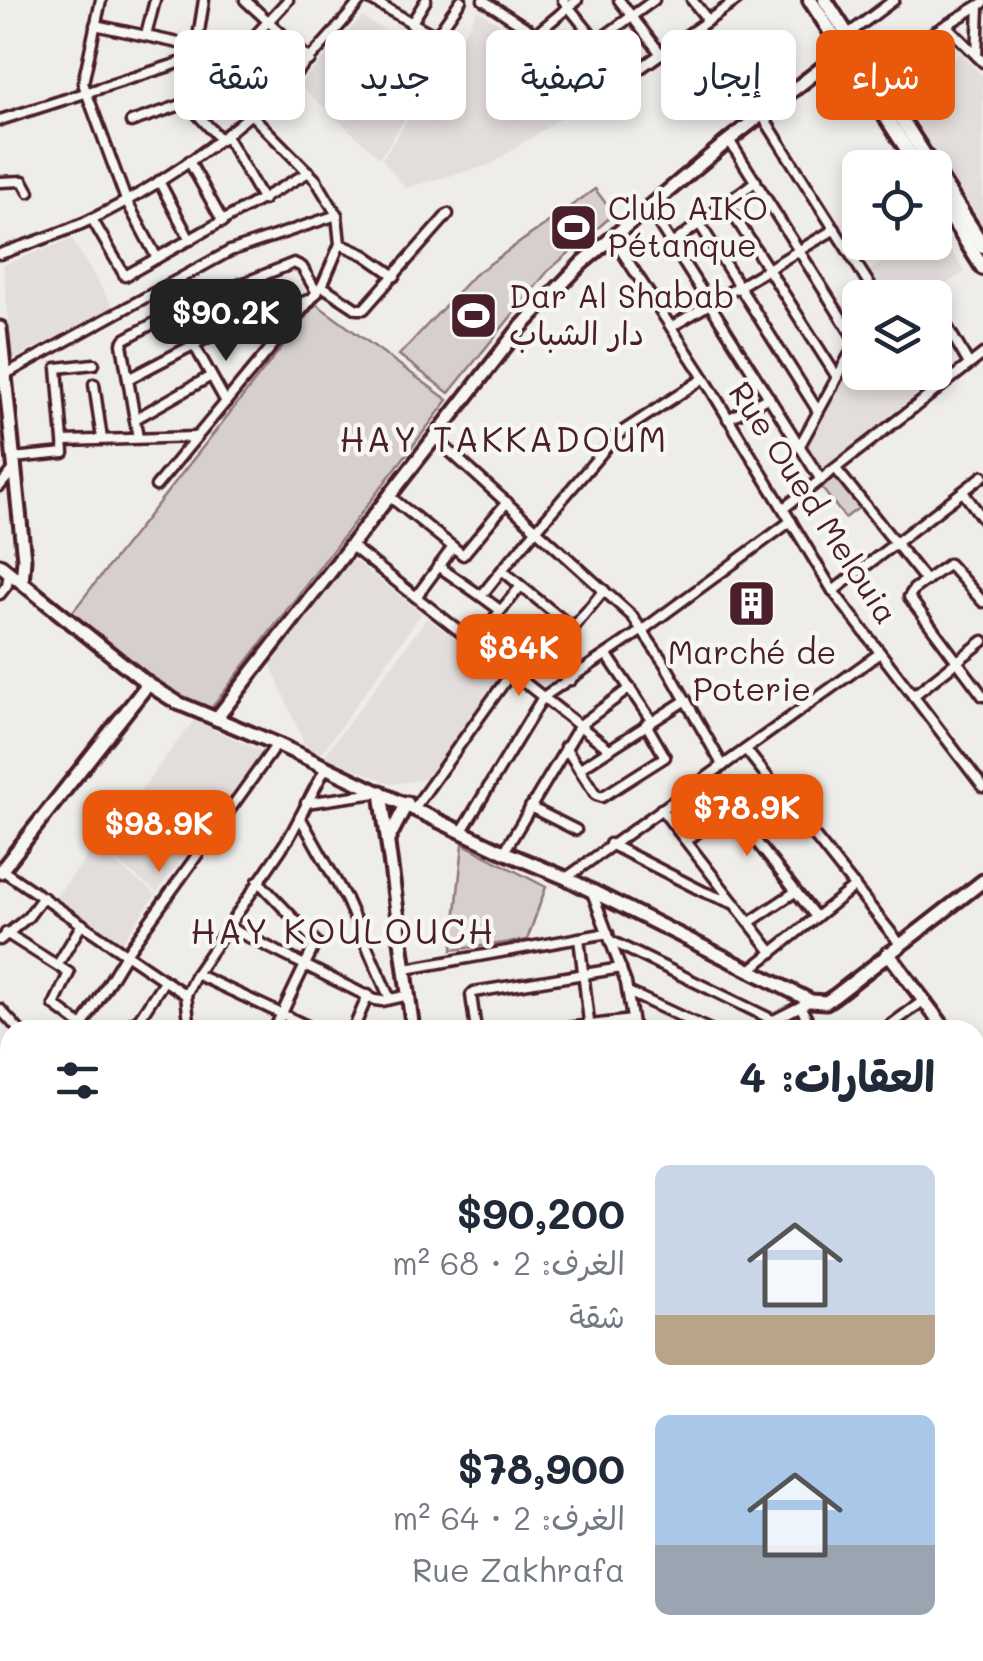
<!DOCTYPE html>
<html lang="ar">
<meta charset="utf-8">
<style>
:root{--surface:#fff;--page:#f2f2f3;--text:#1f2937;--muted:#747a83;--accent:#ea580c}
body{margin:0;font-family:Mali,"Playpen Sans Arabic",sans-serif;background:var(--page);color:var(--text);direction:rtl;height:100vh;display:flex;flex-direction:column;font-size:38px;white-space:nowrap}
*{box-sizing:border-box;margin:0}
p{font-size:32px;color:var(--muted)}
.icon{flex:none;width:55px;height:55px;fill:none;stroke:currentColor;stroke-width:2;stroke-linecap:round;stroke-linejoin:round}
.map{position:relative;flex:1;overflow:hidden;direction:ltr}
.sheet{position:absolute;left:0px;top:1020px;width:985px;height:642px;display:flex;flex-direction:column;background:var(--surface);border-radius:30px 30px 0 0;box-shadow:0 5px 15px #0003;direction:rtl}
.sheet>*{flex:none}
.hud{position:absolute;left:30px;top:30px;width:925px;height:90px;direction:rtl;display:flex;gap:20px}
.buttons{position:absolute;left:842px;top:150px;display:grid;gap:20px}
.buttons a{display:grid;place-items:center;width:110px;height:110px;border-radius:15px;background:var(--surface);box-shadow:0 5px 15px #0003;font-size:50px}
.price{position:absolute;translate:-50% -85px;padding:0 22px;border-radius:20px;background:var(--accent);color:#fff;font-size:32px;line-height:65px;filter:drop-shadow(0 2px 5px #0008)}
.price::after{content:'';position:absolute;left:50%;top:60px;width:30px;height:22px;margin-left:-15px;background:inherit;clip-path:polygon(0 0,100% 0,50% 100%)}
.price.active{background:#222;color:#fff}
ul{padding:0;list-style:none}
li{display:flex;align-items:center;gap:30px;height:250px;padding:0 50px}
li span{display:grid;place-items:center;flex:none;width:280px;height:200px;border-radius:15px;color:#555}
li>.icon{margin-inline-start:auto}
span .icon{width:120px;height:120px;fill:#fffc;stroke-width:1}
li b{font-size:42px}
h2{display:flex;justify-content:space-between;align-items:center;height:120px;padding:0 50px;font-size:42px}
.tag{padding:0 35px;border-radius:15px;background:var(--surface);box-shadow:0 5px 15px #0003;font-size:35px;line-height:90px}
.tag.active{background:var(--accent);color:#fff}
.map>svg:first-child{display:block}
</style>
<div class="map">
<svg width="983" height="1661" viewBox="0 0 983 1661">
<rect width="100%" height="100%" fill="#efedea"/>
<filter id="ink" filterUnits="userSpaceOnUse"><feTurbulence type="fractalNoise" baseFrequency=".01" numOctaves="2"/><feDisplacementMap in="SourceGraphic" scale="20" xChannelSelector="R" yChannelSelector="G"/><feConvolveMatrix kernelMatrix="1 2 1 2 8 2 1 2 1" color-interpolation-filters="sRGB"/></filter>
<g filter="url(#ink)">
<g fill="#e3dedc">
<polygon points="478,10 527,42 575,109 490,165 405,188 382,159"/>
<polygon points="362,17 440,64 380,158 299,85"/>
<polygon points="960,53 983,76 983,234 900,98"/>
<polygon points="936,227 965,272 925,297 883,297 867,272 913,243 935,242"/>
<polygon points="72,239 113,307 12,360 3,265"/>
<polygon points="860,350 860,372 935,372 935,367 942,374 820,471 803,448"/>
<polygon points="351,558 422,613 319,757 307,751 270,663"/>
<polygon points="427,618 502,675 426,779 392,784 324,756"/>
<polygon points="194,720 264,753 196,841 135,797"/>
<polygon points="133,798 194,844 157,892 95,846"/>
<polygon points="94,848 156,894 121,943 54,899"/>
<polygon points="86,1653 254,1653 257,1661 90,1661"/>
</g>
<g fill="#d7cfce" stroke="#90777c" stroke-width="2.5">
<polygon points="595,189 614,214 548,271 449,393 399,355 474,275"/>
<polygon points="316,304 448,400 210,710 178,700 70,615"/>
<polygon points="836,475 860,507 845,518 821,487"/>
<polygon points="463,844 546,887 527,940 452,950"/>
</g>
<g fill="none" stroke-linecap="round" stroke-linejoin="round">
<defs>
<g id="street">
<polyline points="101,0 83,83 126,200 157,258"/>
<polyline points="245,0 310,60"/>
<polyline points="371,0 436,36 461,0"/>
<polyline points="483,0 536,34 591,103 737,0"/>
<polyline points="563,0 626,78"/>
<polyline points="619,0 661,54"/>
<polyline points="692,0 707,19"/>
<polyline points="411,24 426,0"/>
<polyline points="95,25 197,47"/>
<polyline points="946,25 983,62"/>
<polyline points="536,34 577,0"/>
<polyline points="146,35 155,0"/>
<polyline points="847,35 894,0"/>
<polyline points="196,50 204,0"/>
<polyline points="977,56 979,6"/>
<polyline points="562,67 654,0"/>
<polyline points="871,70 983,3"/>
<polyline points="215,79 288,0"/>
<polyline points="762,115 878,298"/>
<polyline points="0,120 195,58"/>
<polyline points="131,122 187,103 221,140"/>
<polyline points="226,136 263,200"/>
<polyline points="729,140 856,341"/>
<polyline points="189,161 223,222"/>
<polyline points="159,181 190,240"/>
<polyline points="0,182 23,181 29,192"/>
<polyline points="726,203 837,377"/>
<polyline points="649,208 821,480"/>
<polyline points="92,219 125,276 309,172"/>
<polyline points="699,223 818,411"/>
<polyline points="613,238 704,378 833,591 983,787"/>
<polyline points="340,244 365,255 395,276"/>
<polyline points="672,244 756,181"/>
<path d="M0,254c31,-11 64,-21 94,-36 105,-52 194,-127 267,-218"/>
<polyline points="322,286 357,309 364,309 448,214"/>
<polyline points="935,322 948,328 969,364"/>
<polyline points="671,327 835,229"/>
<polyline points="193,343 226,402"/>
<polyline points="4,375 230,251 337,215"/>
<polyline points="128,379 218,332 311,299"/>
<polyline points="94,384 102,439"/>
<polyline points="135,419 211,376"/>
<polyline points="728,419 769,397"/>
<polyline points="138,438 122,344 125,339 183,307 294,263 302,267 317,293"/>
<polyline points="435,438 632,616 665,664 723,766"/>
<polyline points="64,441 195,437"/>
<polyline points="799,447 857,341"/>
<polyline points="13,458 64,453 57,368 94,364"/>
<polyline points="836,469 926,581"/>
<polyline points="0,486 14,469"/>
<polyline points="156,486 322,286 340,244 337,215 316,180 195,58"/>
<polyline points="963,492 983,519"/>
<polyline points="389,496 453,547"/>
<polyline points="784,508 983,354"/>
<polyline points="350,545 609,749"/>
<polyline points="438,566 481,596"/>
<polyline points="502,570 617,435 704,378"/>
<polyline points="521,586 574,629"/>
<polyline points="833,591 983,476"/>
<polyline points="0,594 7,585 9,572"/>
<polyline points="416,597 453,547 463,555 507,502"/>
<polyline points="983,602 949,564 914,589 909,597 983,696"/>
<polyline points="474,643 521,586 502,570 481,596 500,610"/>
<polyline points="557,648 541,637 533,647 571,680"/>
<polyline points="607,655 651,720"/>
<polyline points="547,660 604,590"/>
<polyline points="913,696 983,641"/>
<polyline points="565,747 596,795 602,797 665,757 646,724"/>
<polyline points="746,750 900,944"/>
<polyline points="579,769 686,700"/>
<polyline points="706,778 816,917"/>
<polyline points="306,803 376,793"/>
<polyline points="415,807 511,673"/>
<polyline points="530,807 576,830"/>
<polyline points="661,809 772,952"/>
<polyline points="300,817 346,899 390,999"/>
<polyline points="462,831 543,697 644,629 791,521"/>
<polyline points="687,841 728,807"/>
<polyline points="610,844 704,892 735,904"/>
<polyline points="504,852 580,725 630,688"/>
<polyline points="2,870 186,995"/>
<polyline points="566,878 880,653"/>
<polyline points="258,881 316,942 274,1030"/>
<polyline points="592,892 626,983 634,1030"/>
<polyline points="750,922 795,892"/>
<polyline points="226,926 375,1000 382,1001 409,995"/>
<polyline points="6,933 69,973 54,1005 82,1026"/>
<polyline points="579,938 590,1030"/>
<polyline points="0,940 28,917 43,897"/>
<polyline points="611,941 775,1021"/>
<polyline points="58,964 82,924"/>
<polyline points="406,969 608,933"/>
<polyline points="750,970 855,886"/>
<polyline points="196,974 316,1030"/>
<polyline points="628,992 710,1030"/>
<polyline points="801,1008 813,1030"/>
<polyline points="0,1009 19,1030"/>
<polyline points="80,1030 126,954 277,744"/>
<polyline points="120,1030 139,1019 164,981"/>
<polyline points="190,1030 186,995 196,974 290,836 326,767"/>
<polyline points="353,1030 368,995"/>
<polyline points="476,1030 471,995 474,992 621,968"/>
<polyline points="550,1030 632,1020"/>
<polyline points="754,1030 811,1001"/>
<polyline points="884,1030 923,1001"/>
<polyline points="975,1087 983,1074"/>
<polyline points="0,1117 10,1094"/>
<polyline points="975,1127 983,1121"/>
<polyline points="0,1138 10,1137"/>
<polyline points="975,1184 983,1178"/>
<polyline points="0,1206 10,1204"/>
<polyline points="975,1224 983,1234"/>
<polyline points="975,1295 983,1306"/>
<polyline points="0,1333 0,1364"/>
<polyline points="975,1368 983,1381"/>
<polyline points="975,1430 981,1438"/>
<polyline points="975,1475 979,1481"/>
<polyline points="975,1488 983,1500"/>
<polyline points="975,1534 983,1529"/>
<polyline points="0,1556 10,1551"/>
<polyline points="975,1569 983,1581"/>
<polyline points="975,1602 983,1597"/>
<polyline points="975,1640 983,1635"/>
<polyline points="367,1652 371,1661"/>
<polyline points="524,1652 526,1661"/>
<polyline points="568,1652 571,1661"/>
<polyline points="684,1652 687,1661"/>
<polyline points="714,1652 722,1661"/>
<polyline points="849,1652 855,1661"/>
<polyline points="913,1652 918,1661"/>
<polyline points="9,1661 15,1652"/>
<polyline points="446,1661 482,1652"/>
<polyline points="641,1661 662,1652"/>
<polyline points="773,1661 786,1652"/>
<polyline points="875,1661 889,1652"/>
<polyline points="937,1661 952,1652"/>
</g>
<g id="secondary">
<polyline points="0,328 24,559 22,583"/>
<polyline points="0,565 148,684 178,703 277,744 504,852 566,878 811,1001 826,1002 835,996 983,881"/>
<polyline points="216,719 519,329 582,263 729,140 850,46"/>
<polyline points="381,792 413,1030"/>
<polyline points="388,840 407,803"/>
<polyline points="0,872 148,684"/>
<polyline points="888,953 946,1030"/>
<polyline points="975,1051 983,1061"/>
<polyline points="975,1327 983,1319"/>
</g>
<g id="primary">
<polyline points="810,0 919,168"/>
<polyline points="825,0 933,168"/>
<polyline points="935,171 983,246"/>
<polyline points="935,192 983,268"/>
</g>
</defs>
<use href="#street" stroke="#4a1f2b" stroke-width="15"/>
<use href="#secondary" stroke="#4a1f2b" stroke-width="19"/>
<use href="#primary" stroke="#4a1f2b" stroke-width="20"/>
<use href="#street" stroke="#f6f6f2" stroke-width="8"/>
<use href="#secondary" stroke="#f6f6f2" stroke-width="11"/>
<use href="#primary" stroke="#f6f6f2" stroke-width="12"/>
</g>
</g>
<defs>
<symbol id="stadium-square" viewBox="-11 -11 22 22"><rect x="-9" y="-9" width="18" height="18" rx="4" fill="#4a1f2b" stroke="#f6f6f2"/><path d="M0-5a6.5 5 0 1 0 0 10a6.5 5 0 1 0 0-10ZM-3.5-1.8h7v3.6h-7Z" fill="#fff"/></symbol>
<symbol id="building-square" viewBox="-11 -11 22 22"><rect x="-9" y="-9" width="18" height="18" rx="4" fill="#4a1f2b" stroke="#f6f6f2"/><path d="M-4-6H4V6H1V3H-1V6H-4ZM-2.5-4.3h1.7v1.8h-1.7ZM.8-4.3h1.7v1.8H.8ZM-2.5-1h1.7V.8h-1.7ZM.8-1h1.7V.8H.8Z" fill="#fff"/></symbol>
</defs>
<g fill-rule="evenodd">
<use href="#stadium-square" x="546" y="200" width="55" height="55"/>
<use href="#stadium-square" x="446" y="288" width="55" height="55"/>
<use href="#building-square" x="724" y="576" width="55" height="55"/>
</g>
<g text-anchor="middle" stroke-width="9" stroke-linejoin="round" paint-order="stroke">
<g font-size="32" fill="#4a1f2b" stroke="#f6f6f2" text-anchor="start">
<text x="608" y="220">Club AIKO<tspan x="608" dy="37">Pétanque</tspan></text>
<text x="509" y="308">Dar Al Shabab<tspan x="509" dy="37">دار الشباب</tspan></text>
<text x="752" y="664" text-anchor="middle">Marché de<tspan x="752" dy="37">Poterie</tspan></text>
</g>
<g font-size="32" fill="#4a1f2b" stroke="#f6f6f2">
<text transform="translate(813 503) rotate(57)" y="11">Rue Oued Melouia</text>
</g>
<g font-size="35" letter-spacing="2.5" fill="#4a1f2b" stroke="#f6f6f2">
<text x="504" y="452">HAY TAKKADOUM</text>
<text x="343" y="944">HAY KOULOUCH</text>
</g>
</g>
</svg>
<div class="buttons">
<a><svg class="icon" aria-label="locate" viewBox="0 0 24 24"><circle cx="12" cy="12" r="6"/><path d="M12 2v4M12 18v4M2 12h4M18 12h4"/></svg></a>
<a><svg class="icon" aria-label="layers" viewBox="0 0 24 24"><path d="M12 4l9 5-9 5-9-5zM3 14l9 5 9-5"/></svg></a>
</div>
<b class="price active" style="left:226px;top:364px">$90.2K</b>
<b class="price" style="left:519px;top:699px">$84K</b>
<b class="price" style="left:747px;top:859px">$78.9K</b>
<b class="price" style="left:159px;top:875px">$98.9K</b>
<div class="hud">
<a class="tag active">شراء</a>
<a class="tag">إيجار</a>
<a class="tag">تصفية</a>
<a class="tag">جديد</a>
<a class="tag">شقة</a>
</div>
<section class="sheet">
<h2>العقارات: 4<svg class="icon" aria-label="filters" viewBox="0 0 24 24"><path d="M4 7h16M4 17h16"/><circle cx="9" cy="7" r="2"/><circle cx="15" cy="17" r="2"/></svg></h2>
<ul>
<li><span style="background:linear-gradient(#c9d6e8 75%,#b9a48a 0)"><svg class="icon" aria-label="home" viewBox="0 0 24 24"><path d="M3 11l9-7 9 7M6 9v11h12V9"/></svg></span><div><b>$90,200</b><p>الغرف: 2 · 68 m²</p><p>شقة</p></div></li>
<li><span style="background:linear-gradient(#a9c7e8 65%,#9aa5b1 0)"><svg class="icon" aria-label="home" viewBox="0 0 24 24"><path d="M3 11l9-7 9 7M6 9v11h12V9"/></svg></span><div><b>$78,900</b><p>الغرف: 2 · 64 m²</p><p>Rue Zakhrafa</p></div></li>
</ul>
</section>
</div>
